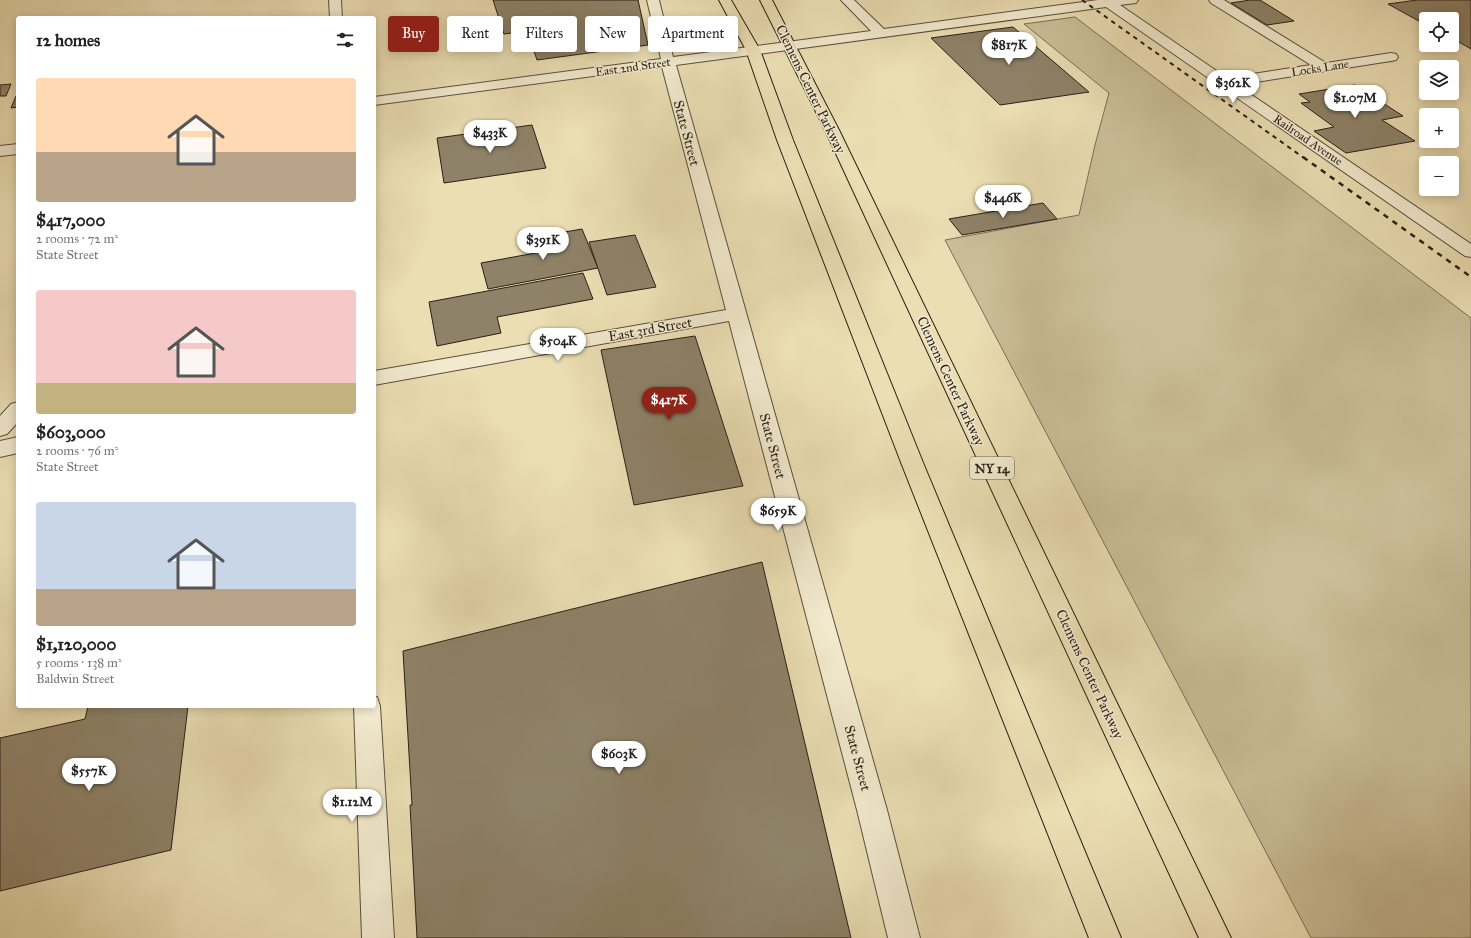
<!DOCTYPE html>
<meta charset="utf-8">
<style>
:root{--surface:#fff;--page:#f2f2f2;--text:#222;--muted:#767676;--accent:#8f2418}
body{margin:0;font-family:"IM FELL Great Primer",serif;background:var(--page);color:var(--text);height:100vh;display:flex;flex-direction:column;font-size:15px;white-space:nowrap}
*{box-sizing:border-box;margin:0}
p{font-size:13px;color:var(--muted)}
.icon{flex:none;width:22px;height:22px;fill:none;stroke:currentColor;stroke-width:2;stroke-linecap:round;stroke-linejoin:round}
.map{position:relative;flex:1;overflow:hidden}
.drawer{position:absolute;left:16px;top:16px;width:360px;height:692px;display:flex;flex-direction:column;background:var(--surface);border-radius:4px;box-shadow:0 2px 10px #0003}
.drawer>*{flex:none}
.banner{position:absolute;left:388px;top:16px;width:380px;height:36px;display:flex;gap:8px}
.fabs{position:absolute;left:1419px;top:12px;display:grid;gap:8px}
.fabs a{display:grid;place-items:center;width:40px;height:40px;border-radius:4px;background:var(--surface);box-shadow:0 2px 10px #0003;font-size:20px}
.price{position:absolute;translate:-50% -34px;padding:0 9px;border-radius:14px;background:#fff;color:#222;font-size:13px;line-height:26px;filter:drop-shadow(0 1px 2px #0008)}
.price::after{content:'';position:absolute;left:50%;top:24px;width:12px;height:9px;margin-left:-6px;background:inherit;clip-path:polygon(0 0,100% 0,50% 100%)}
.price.active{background:var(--accent);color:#fff}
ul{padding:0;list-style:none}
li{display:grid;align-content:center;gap:8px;height:212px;padding:0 20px}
li span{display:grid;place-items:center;height:124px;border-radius:4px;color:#555}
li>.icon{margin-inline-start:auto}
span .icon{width:72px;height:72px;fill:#fffc;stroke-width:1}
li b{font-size:17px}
h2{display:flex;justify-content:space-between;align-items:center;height:48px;padding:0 20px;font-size:17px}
.tag{padding:0 14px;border-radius:4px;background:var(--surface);box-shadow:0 2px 10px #0003;font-size:14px;line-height:36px}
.tag.active{background:var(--accent);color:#fff}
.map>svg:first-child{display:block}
</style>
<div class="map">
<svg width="1471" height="938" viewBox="0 0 1471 938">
<rect width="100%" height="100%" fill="#ebdeb3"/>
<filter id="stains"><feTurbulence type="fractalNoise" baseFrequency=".005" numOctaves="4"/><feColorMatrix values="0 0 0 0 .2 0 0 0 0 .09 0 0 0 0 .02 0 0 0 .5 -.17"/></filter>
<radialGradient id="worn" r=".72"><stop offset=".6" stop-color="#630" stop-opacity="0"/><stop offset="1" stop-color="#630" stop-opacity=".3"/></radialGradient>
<polygon fill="#cabe98" stroke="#7a6e58" points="1075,17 1471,318 1471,938 1311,938 945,240 1079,215 1095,145 1109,93 1024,24"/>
<g fill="#8e8268" stroke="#291f17">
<polygon points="493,0 638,0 648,45 537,60 527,31 504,34"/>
<polygon points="1250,0 1260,0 1294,21 1267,25 1231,3"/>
<polygon points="1417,0 1471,0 1471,49 1452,38 1452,19 1426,19 1426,25 1388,4"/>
<polygon points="1013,27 1089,92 1000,105 931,38"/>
<polygon points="11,84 6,96 0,96 0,85"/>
<polygon points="1355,85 1403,116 1382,120 1415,141 1346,153 1314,131 1334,127 1301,103 1310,102 1299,94"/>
<polygon points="16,96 18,96 18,107 11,108"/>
<polygon points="532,125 546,168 444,183 437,138"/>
<polygon points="1043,203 1057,219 962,235 949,219"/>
<polygon points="582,229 598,268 488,289 481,263 541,252 536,237"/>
<polygon points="635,235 656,287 607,295 589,242"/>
<polygon points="583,273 593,299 497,317 501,333 437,346 429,302"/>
<polygon points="695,336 743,486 634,505 601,350"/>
<polygon points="762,562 851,938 417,938 410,805 412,805 403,651"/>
<polygon points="88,706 188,706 171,850 0,891 0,738 85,719"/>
</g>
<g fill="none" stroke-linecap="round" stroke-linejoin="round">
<defs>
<g id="minor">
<polygon points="329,0 341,0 342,18 330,18"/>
<polygon points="647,0 659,0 673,57 871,31 841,0 854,0 884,29 1098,0 1138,0 1136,3 1120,5 1227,78 1311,65 1211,3 1209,0 1224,0 1326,63 1391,53 1396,54 1398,57 1396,60 1391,61 1237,85 1471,244 1471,257 1465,256 1106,7 676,65 887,810 920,938 888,938 857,810 729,321 374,385 374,371 726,310 662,67 374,105 374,97 661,59"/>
<polygon points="18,144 18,154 0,156 0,146"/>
<polygon points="18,402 18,422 7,434 0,436 0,416 11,404"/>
<polygon points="18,437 18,453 0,457 0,441"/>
<polygon points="374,697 377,697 380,706 394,938 362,938 354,706 374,706"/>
</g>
<g id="major">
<polygon points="719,0 731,0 760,50 793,140 924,465 1121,938 1089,938 902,465 777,140 746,50"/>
<polygon points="760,0 772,0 839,130 1231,938 1199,938 825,130"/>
</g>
</defs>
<use href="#minor" stroke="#5a4f3e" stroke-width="2"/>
<use href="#major" stroke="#291f17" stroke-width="2"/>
<use href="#minor" fill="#f2eace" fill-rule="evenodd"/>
<use href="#major" fill="#ebdeb3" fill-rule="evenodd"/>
<polyline stroke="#291f17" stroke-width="2" stroke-dasharray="4.5 4.5" stroke-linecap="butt" points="1082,0 1304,158"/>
<polyline stroke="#291f17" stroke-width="2.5" stroke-dasharray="5.5 5.5" stroke-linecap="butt" points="1303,157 1471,277"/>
</g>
<g text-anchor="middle" stroke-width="3" stroke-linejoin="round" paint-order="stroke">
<g font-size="12" fill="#291f17" stroke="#f2eace">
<text transform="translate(633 67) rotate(-8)" y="4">East 2nd Street</text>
<text transform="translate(1320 68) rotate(-9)" y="4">Locks Lane</text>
<text transform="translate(1308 140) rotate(34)" y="4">Railroad Avenue</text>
</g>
<rect fill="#f2eace" stroke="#655c4e" stroke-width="1" x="970" y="457" width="44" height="22" rx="3"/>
<g font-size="13" font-weight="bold" fill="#291f17">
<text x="992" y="473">NY 14</text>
</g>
<g font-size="14" fill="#291f17" stroke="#f2eace">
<text transform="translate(811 89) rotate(64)" y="5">Clemens Center Parkway</text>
<text transform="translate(687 133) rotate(75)" y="5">State Street</text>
<text transform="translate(650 329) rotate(-10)" y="5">East 3rd Street</text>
<text transform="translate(951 381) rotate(65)" y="5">Clemens Center Parkway</text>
<text transform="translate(773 446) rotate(75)" y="5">State Street</text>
<text transform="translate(1090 674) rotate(65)" y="5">Clemens Center Parkway</text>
<text transform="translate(858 758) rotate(75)" y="5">State Street</text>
</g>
</g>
<rect width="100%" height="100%" filter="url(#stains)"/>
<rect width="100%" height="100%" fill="url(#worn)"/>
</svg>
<div class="fabs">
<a><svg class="icon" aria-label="locate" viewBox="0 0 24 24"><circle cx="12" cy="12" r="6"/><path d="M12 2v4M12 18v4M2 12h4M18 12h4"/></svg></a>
<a><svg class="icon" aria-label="layers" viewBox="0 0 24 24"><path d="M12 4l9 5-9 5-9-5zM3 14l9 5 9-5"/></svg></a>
<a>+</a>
<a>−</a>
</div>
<b class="price" style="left:1009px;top:66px">$817K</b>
<b class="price" style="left:1233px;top:104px">$362K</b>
<b class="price" style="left:1355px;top:119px">$1.07M</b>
<b class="price" style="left:490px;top:154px">$433K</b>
<b class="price" style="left:1003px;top:219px">$446K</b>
<b class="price" style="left:543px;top:261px">$391K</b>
<b class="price" style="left:558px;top:362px">$504K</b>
<b class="price active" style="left:669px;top:421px">$417K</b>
<b class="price" style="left:778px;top:532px">$659K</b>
<b class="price" style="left:619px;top:775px">$603K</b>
<b class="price" style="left:89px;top:792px">$557K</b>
<b class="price" style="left:352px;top:823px">$1.12M</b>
<div class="banner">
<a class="tag active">Buy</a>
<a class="tag">Rent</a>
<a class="tag">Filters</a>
<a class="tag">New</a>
<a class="tag">Apartment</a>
</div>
<section class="drawer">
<h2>12 homes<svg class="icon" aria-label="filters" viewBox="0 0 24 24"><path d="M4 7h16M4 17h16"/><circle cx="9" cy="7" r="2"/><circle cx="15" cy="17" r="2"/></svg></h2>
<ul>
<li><span style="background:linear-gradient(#ffd9b3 60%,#b9a48a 0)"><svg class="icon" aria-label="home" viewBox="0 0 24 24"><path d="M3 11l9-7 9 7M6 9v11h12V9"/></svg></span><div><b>$417,000</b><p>2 rooms · 72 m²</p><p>State Street</p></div></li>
<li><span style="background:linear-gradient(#f6c9c9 75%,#c2b280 0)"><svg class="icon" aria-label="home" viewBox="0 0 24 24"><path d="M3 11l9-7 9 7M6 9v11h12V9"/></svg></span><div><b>$603,000</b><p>2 rooms · 76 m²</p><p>State Street</p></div></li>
<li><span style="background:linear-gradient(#c9d6e8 70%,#b9a48a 0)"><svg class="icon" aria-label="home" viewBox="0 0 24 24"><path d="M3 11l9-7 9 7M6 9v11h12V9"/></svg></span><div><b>$1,120,000</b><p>5 rooms · 138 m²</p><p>Baldwin Street</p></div></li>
</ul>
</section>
</div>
